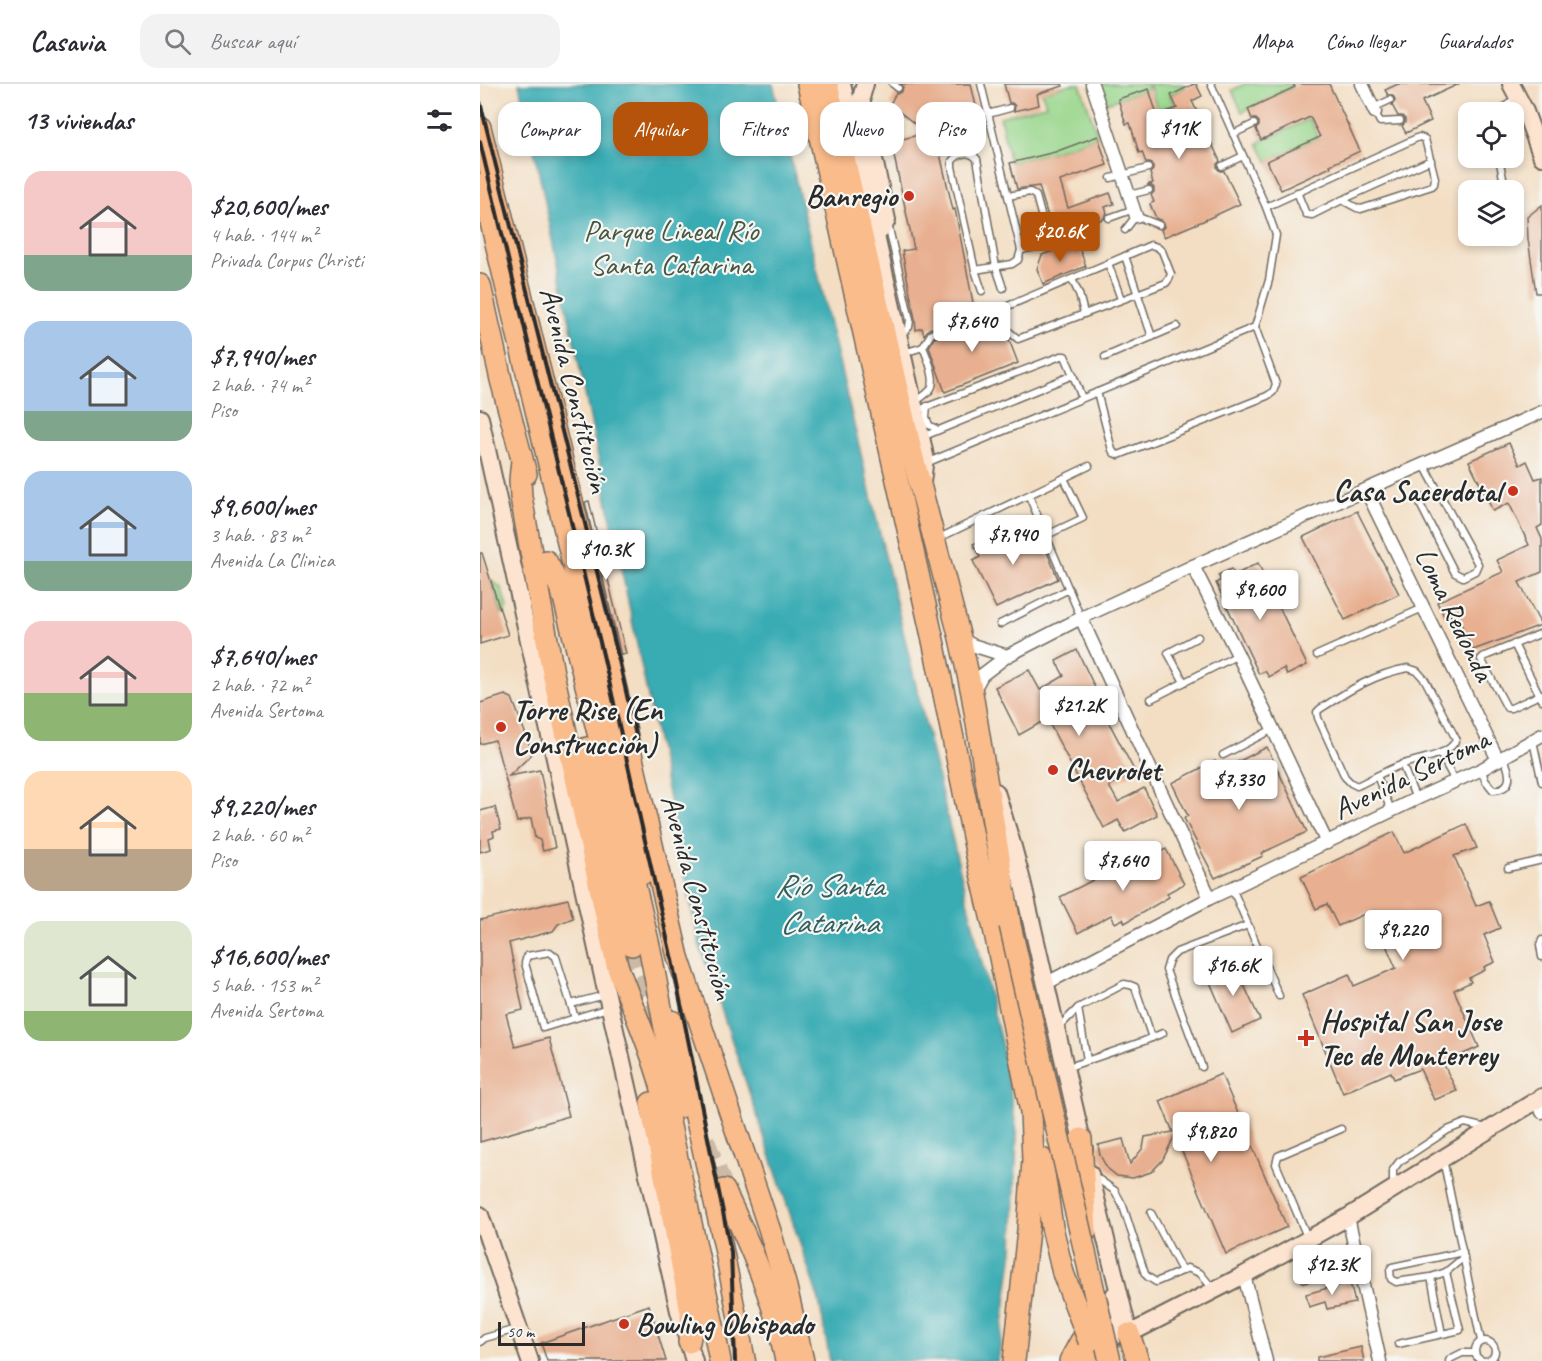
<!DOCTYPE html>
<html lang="es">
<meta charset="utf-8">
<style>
:root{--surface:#fff;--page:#f2f2f3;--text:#2b2b33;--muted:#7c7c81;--line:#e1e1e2;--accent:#b45309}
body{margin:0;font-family:Caveat,sans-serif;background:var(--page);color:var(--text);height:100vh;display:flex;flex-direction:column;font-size:22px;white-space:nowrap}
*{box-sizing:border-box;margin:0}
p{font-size:20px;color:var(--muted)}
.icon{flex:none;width:33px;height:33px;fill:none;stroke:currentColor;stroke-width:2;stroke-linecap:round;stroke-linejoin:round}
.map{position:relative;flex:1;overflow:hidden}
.drawer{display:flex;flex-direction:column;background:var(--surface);width:480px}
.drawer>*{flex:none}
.banner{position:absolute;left:18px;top:18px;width:570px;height:54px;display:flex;gap:12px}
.tools{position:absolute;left:978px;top:18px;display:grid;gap:12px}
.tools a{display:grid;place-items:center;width:66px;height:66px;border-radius:12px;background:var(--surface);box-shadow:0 3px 9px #0003;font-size:30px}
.scale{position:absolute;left:18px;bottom:15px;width:87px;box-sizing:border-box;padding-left:6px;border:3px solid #2b2b2b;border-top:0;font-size:16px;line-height:21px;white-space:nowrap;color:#2b2b2b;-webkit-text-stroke:4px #f6f6f2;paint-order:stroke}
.price{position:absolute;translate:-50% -51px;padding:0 14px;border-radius:6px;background:#fff;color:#222;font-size:20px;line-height:39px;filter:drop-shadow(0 2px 3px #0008)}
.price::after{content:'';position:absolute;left:50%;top:36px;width:18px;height:14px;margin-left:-9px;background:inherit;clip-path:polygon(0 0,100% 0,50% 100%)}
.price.current{background:var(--accent);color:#fff}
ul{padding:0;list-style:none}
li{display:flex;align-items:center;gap:18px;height:150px;padding:0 24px}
li span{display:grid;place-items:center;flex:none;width:168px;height:120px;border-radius:18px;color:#555}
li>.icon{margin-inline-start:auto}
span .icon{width:72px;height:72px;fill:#fffc;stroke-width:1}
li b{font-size:26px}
h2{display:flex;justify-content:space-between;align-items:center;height:72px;padding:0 24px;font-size:26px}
.pill{padding:0 21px;border-radius:18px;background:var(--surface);box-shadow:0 3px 9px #0003;font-size:21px;line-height:54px}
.pill.current{background:var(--accent);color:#fff}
header{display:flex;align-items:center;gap:36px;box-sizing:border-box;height:84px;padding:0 30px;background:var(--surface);border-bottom:2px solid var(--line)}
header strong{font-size:28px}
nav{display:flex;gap:33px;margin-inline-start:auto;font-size:21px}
.search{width:420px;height:54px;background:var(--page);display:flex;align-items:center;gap:15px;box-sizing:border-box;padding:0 21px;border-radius:18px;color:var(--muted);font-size:22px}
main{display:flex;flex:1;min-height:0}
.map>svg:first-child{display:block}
</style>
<header>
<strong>Casavia</strong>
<div class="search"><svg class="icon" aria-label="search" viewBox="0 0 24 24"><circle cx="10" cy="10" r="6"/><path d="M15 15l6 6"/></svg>Buscar aquí</div>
<nav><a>Mapa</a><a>Cómo llegar</a><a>Guardados</a></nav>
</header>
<main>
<section class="drawer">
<h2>13 viviendas<svg class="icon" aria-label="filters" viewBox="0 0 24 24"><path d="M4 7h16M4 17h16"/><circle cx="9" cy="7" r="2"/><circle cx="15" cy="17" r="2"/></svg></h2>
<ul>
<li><span style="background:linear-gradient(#f6c9c9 70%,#7fa58c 0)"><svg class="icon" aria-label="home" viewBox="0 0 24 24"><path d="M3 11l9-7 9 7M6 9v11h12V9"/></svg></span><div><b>$20,600/mes</b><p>4 hab. · 144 m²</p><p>Privada Corpus Christi</p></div></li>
<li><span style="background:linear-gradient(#a9c7e8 75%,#7fa58c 0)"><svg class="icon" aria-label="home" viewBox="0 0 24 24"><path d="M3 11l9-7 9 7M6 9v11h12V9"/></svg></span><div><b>$7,940/mes</b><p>2 hab. · 74 m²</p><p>Piso</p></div></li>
<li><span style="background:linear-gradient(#a9c7e8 75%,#7fa58c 0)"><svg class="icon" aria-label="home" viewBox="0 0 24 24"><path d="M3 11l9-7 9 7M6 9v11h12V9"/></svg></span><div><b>$9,600/mes</b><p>3 hab. · 83 m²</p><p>Avenida La Clinica</p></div></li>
<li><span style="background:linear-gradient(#f6c9c9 60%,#8fb573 0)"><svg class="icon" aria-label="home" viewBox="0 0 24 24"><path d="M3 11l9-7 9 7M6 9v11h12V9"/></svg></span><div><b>$7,640/mes</b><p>2 hab. · 72 m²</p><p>Avenida Sertoma</p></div></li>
<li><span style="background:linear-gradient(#ffd9b3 65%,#b9a48a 0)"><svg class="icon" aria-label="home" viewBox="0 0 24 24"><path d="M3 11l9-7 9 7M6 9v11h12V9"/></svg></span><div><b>$9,220/mes</b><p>2 hab. · 60 m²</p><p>Piso</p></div></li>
<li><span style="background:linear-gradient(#dfe7d0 75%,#8fb573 0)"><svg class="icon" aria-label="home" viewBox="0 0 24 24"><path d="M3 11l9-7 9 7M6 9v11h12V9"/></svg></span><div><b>$16,600/mes</b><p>5 hab. · 153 m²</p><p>Avenida Sertoma</p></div></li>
</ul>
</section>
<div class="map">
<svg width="1062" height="1277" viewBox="0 0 1062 1277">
<rect width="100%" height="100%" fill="#f6f6f2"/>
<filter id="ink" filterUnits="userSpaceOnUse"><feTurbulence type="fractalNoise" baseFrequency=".0167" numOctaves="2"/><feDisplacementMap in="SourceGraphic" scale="12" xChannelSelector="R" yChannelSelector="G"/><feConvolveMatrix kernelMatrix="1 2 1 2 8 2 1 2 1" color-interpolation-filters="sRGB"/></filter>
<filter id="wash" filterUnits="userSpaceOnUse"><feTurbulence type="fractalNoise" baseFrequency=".008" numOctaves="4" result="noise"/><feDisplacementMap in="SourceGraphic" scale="24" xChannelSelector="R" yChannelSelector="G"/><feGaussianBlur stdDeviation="1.35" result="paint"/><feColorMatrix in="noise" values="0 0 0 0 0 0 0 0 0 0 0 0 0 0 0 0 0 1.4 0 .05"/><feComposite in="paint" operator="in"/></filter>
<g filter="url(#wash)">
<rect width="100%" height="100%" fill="#f3dec3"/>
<g fill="#98d68b" stroke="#62805b" stroke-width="1.5">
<polygon points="591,0 600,0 618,52 573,68 530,79 520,33 566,21 562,8"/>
<polygon points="620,0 667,0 669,5 626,19"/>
<polygon points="669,0 703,0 705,3 690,11 695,24 679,30"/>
<polygon points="765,0 810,0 812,4 762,28 752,6"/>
<polygon points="830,35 838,54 787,77 778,59"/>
<polygon points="11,496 21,504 27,523 25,528 22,530"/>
</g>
<polygon fill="#39abb3" stroke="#326b6f" stroke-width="1.5" points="39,0 293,0 522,963 537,1048 533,1166 518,1277 350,1277 339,1216 219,859 61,98"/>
<g id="blocks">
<g fill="#e8b091">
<polygon points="421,0 491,0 502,49 495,50 497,57 479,62 477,55 457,57 473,126 475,125 495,229 449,245 444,251 442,244 436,246 435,235 422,167 434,165 411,58 446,49 410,20 416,9 419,9 422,7 423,3"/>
<polygon points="524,0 582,0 583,2 557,10 559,21 534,27 535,22 532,19 529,19"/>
<polygon points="714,0 716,0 722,12 712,17 740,77 737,80 737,84 740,87 744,87 760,120 723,137 684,153 681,146 684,143 684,140 681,136 676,134 670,120 674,118 671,111 674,108 674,104 671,101 667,101 673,99 670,89 673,86 673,82 670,79 666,79 662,68 659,69 650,39 646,40 638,15 669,5 677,31 697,24 691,11"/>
<polygon points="813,0 849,0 880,67 850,81 851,83 801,106 787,77 840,53 830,33 781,56 776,45 779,42 779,38 776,35 772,35 768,25 815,3"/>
<polygon points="918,0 979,0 942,17 951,37 926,49 922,42 925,39 925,35 922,32 918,32 912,21 915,17 914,13 911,11 908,11 905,6"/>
<polygon points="618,52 627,81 580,97 588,124 630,109 634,120 625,123 627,129 625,131 624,135 573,149 559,102 537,105 530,79 575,68"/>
<polygon points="1062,121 1062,209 1056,209 1048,155 1047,133"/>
<polygon points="597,158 606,182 563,200 557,185 562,171"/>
<polygon points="517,232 521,247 528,253 538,279 465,308 449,263 454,254"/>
<polygon points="1029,359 1040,381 1047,377 1055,395 1062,393 1062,441 1057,444 1062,455 1062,488 1039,498 1061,541 993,566 976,529 965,534 957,518 1023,488 1017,476 1049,461 1029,419 1013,427 989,377"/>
<polygon points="109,417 146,570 141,571 105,418"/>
<polygon points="877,427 919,510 865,536 823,453"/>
<polygon points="534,441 543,461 560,451 578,495 516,524 493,477 500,473 493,460"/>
<polygon points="0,469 2,469 28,551 0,560"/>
<polygon points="778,479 827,581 807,591 804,584 789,593 785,587 779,590 736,499 741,496 738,491 751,485 755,491"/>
<polygon points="597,566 616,606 613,608 655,688 629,702 638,718 664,704 677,731 645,748 638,736 624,744 567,635 539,651 515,603 549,586 560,606 584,592 576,577"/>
<polygon points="25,611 32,614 52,667 51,671 29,692 60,686 75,764 63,767 60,756 55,754 51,734 37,738 15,656 0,660 0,619"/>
<polygon points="787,663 827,748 782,769 783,772 735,794 704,734 708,732 692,699 735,677 740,687"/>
<polygon points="15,723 21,745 13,747 14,752 9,754 11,765 0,768 0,727"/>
<polygon points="986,740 997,764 974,772 996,822 1009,817 1020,844 1004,851 1015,878 1004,883 1005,886 989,894 991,898 974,906 999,963 963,979 977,1007 954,1016 940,985 914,995 911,988 863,1009 822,911 869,890 874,902 916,884 891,827 858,842 847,820 836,825 821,793 914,748 924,769"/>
<polygon points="686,765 704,800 687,809 689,813 645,839 643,835 635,839 631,831 598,849 580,813 642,781 645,786"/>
<polygon points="88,815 93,834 78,840 73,847 29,859 43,926 26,930 35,963 69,954 89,1032 0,1058 0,836"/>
<polygon points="753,877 780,936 752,949 726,889"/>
<polygon points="741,990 807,1143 746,1170 695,1051 682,1077 671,1088 653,1094 637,1092 627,1084 620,1071 618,1061 643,1055 650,1080 663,1064 665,1053 693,1048 680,1017"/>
<polygon points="870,1198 875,1219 847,1225 845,1218 829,1223 826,1210"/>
<polygon points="169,1221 186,1277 67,1277 61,1259"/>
<polygon points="881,1263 884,1277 837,1277 837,1273"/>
</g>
</g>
</g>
<g filter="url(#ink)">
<use href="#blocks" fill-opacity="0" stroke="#716a60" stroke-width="1.5"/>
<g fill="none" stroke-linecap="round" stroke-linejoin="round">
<g stroke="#cbbaa5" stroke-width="21" stroke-dasharray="21 10" stroke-linecap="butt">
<polyline points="152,861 171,922 178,940"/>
<polyline points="224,1056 244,1106"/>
</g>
<defs>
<g id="lane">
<polyline points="413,0 418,4"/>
<polyline points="893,24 910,16"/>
<polyline points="895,28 900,38 920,37"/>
<polyline points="1022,28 1022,26 1037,12"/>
<polyline points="508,30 530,24"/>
<polyline points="753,50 774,40"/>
<polyline points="1019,74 1024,99"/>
<polyline points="742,82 763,72"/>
<polyline points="631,94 668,84"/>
<polyline points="817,108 826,130 832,131 862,116 951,76"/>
<polyline points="649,111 669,106"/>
<polyline points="528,112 550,108 556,112 566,149 555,163 541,166"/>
<polyline points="786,123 939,53 945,55 955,94 954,100 952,102 881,125 877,124 862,116"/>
<polyline points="629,134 654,125"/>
<polyline points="408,140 430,236 429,243 420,252"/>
<polyline points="645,146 656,132 679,141"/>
<polyline points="645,172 672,253"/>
<polyline points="628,179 641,215"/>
<polyline points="495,186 532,180 538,176 541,166 501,0"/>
<polyline points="592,195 599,210 604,229"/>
<path d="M502,207l-7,-21 -23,-103v-6c7,-8 18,-11 25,-2l19,108 7,21"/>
<polyline points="443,263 451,250 521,225 671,161 677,163 682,167 691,190 689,195 686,199 538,255 526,245 521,225"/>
<path d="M424,269l19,-6c4,10 15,34 7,43 -4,5 -10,8 -15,12"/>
<polyline points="625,273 697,242"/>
<polyline points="593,291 602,314"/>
<polyline points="617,308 632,366 634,369 639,371 787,312 793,308 796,300 775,243"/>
<polyline points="447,322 446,333 449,341 458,346"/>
<polyline points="436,327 581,272 585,272 593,291 442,353"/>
<polyline points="446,379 775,243 789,196 796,151 786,123 731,0"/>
<polyline points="944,381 951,394 998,480 995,487 983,493 975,489 941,422 940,417 957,406"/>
<polyline points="549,412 601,534"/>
<polyline points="567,451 603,434 584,394"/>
<polyline points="459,454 609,382"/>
<polyline points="520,540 589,505"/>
<polyline points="1062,549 1003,573 1001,575 1027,624 1031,624 1062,610"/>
<polyline points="1034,560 1062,616"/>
<polyline points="837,571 943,524"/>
<path d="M928,584l9,3 8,9 31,59c-5,17 -40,20 -55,26 -15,5 -29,14 -44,21l-6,-3 -6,-6 -27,-59 -1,-6 3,-3c28,-18 54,-35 88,-41z"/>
<polyline points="704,598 688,569 718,553"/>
<polyline points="671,615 758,571"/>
<polyline points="1053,657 1062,698"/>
<polyline points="960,669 975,697"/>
<polyline points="743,671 793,645"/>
<polyline points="922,680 936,715"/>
<path d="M1002,686l3,10 8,10c22,-1 17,-18 11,-32"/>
<polyline points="897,692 911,726"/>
<polyline points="1028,784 1062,776"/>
<polyline points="752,804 799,912"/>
<polyline points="1062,856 1060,861 1062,873"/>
<polyline points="91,920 125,911"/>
<polyline points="95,934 76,873 70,868 47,872 45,879 63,944 128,924"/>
<polyline points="579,943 598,924"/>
<polyline points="607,976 598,924 644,900 650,901 655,903 672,954"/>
<polyline points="722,983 686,886 689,876 697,868 768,841"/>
<polyline points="586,984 664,957 683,949"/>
<polyline points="963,1075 1001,1257"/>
<polyline points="614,1092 635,1107 643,1122 665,1190 668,1193 676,1198 702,1187"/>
<polyline points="913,1102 913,1086 919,1078 968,1046 985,1039 1006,1044"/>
<polyline points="671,1129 702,1187 707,1184 720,1189 734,1206"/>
<polyline points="828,1155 796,1080 798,1072 861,1045"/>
<polyline points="983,1168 912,1183 910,1186 911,1195 916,1198 951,1193 966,1188 984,1173"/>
<polyline points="859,1176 837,1188 850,1191 879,1187"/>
<polyline points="951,1193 962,1250"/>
<polyline points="825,1195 837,1188"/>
<circle cx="1005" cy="1267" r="10"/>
<polyline points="0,1258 5,1254 36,1245"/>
<polyline points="918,1260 980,1246 966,1188"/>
<polyline points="969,1277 970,1275 982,1269 995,1269"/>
</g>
<g id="street">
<polyline points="612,0 656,132"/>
<polyline points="882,0 895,28"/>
<polyline points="886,406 1018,676"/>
<polyline points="713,482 758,571 847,759"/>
<polyline points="601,534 730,814"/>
<polyline points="480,554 492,561 527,572"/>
<polyline points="492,609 502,591 527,572 601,534 713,482 1062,328"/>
<polyline points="565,900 730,814 752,804 936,715 1002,685 1062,651"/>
<polyline points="1059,1015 1062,1028"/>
<polyline points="868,1133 900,1277"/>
<polyline points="764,1191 786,1277"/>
</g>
<g id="secondary">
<polyline points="362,0 441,353 445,372 442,399"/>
<polyline points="385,0 381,14 407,136 402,145 396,150"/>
<polyline points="1031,0 1044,25 1062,73"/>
<polyline points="0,334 127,911 199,1227 214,1277"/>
<polyline points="516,708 533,763 542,797 604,1065"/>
<polyline points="610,1090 649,1250 764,1191 868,1133 1062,1013"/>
<polyline points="0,1131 50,1277"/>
<polyline points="629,1262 631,1256 634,1211"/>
</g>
<g id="primary">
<polyline points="0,99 145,703 163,791"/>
<polyline points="193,936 243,1161 266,1277"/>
</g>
<g id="highway">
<polyline points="328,0 454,561 497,772 515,849 551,1028 553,1076 548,1146 534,1277"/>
<polyline points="347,0 432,370 480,554 492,609 530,841"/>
<polyline points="0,43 102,458 198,873 290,1147 306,1203 323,1277"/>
<polyline points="0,201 21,296 46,390"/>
<path d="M42,376l-2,20 1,17 32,176 64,292c14,41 34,81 45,124l52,241 6,31"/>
<polyline points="66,477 79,501 84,514 134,712 170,866 200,1023"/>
<polyline points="107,664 152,861"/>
<polyline points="171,1019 211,1228 211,1248 209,1258"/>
<polyline points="601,1055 606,1147"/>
<polyline points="562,1075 572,1143 583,1189"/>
<path d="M244,1106c26,55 51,110 62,171"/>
<polyline points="649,1250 658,1277"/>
<polyline points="609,1257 613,1272 612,1277"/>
<polyline points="590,1277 601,1257"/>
</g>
</defs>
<use href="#lane" stroke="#716a60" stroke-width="9"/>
<use href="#street" stroke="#716a60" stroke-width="15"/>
<use href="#secondary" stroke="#716a60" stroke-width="20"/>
<use href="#primary" stroke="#716a60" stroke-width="21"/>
<use href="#highway" stroke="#716a60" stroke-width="24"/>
<use href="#lane" stroke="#fff" stroke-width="6"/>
<use href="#street" stroke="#fff" stroke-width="12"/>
<use href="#secondary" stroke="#fde4d1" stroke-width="16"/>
<use href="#primary" stroke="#fabc8b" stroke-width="18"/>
<use href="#highway" stroke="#fabc8b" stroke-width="21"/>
<g stroke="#2b2b2b" stroke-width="4">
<polyline points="0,18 138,572 157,656"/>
<polyline points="0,58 124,575 192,876 251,1168 255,1277"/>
</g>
<defs>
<g id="highway-bridge">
<polyline points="530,841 630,1277"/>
<polyline points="583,1189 609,1257"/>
</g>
</defs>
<use href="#highway-bridge" stroke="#716a60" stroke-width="24" stroke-linecap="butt"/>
<use href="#highway-bridge" stroke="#fabc8b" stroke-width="21"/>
</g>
</g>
<g fill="#c8321e" stroke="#f6f6f2" stroke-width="2">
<circle cx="429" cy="112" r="6"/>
<circle cx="1033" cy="407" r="6"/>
<circle cx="21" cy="643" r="6"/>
<circle cx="573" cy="686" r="6"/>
<path d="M823 945h6v6h6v6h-6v6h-6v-6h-6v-6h6z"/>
<circle cx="144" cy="1240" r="6"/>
</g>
<g text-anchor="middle" stroke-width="4.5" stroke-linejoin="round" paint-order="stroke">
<g font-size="30" font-weight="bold" fill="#2b2b2b" stroke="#f6f6f2" text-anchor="start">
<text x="417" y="122" text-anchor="end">Banregio</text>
<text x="1021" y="417" text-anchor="end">Casa Sacerdotal</text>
<text x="33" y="636">Torre Rise (En<tspan x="33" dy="34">Construcción)</tspan></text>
<text x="585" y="696">Chevrolet</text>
<text x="840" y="947">Hospital San Jose<tspan x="840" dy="34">Tec de Monterrey</tspan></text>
<text x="156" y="1250">Bowling Obispado</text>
</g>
<g font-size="30" fill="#465643" stroke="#f6f6f2">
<text x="191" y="156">Parque Lineal Río<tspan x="191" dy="34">Santa Catarina</tspan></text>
</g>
<g font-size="30" fill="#2b2b2b" stroke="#f6f6f2">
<text transform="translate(95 306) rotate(76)" y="10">Avenida Constitución</text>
<text transform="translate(975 530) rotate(64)" y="10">Loma Redonda</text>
<text transform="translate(931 690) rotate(-26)" y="10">Avenida Sertoma</text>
<text transform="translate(218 813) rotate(75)" y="10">Avenida Constitución</text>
</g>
<g font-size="32" font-style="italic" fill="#315e61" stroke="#f6f6f2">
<text x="349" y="812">Río Santa<tspan x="349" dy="37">Catarina</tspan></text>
</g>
</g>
</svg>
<div class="tools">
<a><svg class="icon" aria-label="locate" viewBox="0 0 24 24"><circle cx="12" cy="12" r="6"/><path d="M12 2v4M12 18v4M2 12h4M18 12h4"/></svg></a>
<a><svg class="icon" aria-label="layers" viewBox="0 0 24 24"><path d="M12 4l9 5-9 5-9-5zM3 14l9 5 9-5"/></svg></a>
</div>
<div class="scale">50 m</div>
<b class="price" style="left:699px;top:76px">$11K</b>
<b class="price current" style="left:580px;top:179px">$20.6K</b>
<b class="price" style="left:492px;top:269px">$7,640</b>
<b class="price" style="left:533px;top:482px">$7,940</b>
<b class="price" style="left:126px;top:497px">$10.3K</b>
<b class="price" style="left:780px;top:537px">$9,600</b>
<b class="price" style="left:599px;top:653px">$21.2K</b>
<b class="price" style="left:759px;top:727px">$7,330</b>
<b class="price" style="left:643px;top:808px">$7,640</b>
<b class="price" style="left:923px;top:877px">$9,220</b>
<b class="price" style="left:753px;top:913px">$16.6K</b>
<b class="price" style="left:731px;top:1079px">$9,820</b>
<b class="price" style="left:852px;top:1212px">$12.3K</b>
<div class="banner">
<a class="pill">Comprar</a>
<a class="pill current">Alquilar</a>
<a class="pill">Filtros</a>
<a class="pill">Nuevo</a>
<a class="pill">Piso</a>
</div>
</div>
</main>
